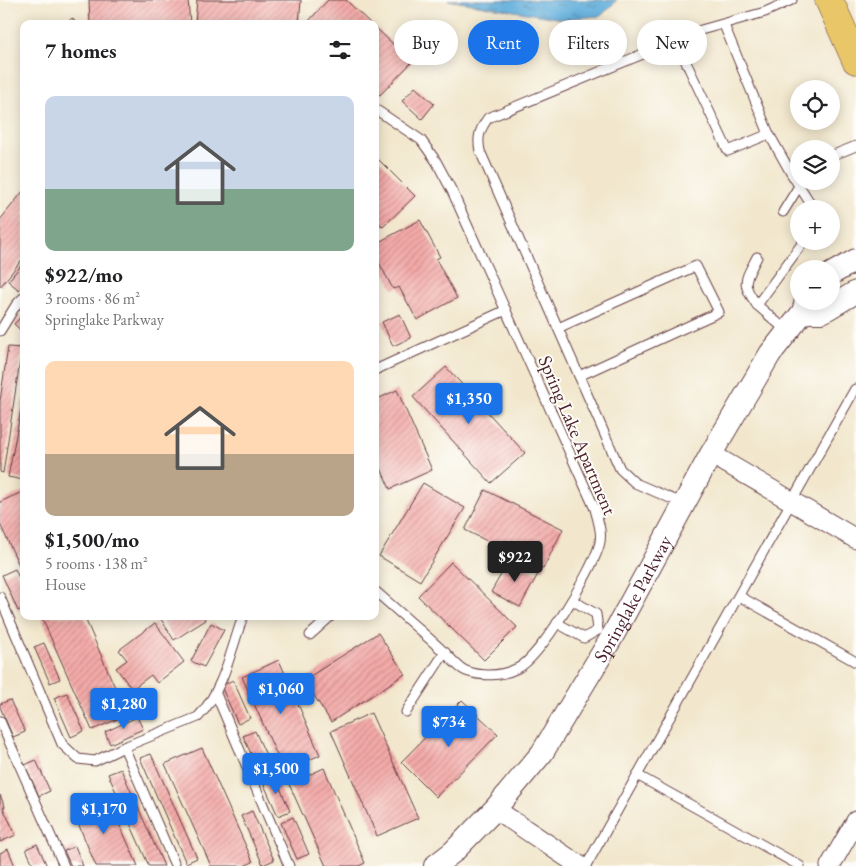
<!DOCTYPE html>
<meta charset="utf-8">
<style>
:root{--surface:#fff;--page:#f2f2f2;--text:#202124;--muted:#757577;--accent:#1a73e8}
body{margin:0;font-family:"EB Garamond",serif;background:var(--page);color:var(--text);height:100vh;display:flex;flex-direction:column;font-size:19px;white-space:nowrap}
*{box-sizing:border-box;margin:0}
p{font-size:16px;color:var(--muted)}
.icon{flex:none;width:28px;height:28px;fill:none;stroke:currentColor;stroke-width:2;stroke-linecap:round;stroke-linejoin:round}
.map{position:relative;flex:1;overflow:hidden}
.sheet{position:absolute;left:20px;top:20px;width:359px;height:600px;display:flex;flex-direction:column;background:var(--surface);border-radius:10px;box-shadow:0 2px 12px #0003}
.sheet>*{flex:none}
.hud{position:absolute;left:394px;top:20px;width:386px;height:45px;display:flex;gap:10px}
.tools{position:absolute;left:790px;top:80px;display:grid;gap:10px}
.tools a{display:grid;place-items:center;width:50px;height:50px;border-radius:50%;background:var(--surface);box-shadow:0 2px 12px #0003;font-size:25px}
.price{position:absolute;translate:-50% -42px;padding:0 11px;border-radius:5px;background:var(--accent);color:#fff;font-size:16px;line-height:32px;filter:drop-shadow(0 1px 2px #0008)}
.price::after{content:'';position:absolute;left:50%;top:30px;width:15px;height:11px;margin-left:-8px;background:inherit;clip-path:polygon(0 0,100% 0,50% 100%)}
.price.current{background:#222;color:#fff}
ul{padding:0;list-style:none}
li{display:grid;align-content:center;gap:10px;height:265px;padding:0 25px}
li span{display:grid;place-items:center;height:155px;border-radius:10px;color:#555}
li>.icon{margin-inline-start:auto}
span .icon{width:90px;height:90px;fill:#fffc;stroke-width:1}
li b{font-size:21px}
h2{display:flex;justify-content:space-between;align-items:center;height:60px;padding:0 25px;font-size:21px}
.chip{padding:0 18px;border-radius:22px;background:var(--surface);box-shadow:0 2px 12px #0003;font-size:18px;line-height:45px}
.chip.current{background:var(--accent);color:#fff}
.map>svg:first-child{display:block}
</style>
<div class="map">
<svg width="856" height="866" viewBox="0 0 856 866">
<defs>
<pattern id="water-ripples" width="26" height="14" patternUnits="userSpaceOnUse" patternTransform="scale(1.25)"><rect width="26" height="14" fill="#62afdb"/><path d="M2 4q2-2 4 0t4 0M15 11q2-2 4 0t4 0" fill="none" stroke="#538eb2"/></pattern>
<pattern id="building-hatch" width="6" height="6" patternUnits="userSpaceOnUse" patternTransform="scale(1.25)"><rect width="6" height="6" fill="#f4aba9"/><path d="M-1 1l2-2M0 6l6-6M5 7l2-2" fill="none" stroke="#c88b8a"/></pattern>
</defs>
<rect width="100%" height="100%" fill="#fdfcf7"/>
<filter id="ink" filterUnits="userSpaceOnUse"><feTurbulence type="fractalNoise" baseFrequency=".02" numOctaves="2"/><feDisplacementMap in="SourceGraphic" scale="10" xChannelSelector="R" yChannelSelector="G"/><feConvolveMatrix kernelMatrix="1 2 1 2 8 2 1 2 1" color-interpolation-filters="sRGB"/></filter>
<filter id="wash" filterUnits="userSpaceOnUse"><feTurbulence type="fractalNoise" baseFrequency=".0096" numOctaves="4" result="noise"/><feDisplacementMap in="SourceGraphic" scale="20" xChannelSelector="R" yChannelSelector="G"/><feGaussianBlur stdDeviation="1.12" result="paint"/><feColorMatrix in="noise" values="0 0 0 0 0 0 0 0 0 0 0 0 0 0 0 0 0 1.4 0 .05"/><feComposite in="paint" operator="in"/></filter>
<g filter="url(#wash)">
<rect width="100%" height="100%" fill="#f2e7cd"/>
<polygon fill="url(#water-ripples)" stroke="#566783" points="448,0 617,0 601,16 562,19"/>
<g id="blocks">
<g fill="url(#building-hatch)">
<polygon points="89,0 188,0 190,24 90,24"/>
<polygon points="197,0 301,0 299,24 195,24"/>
<polygon points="328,0 346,0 371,24 306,24"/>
<polygon points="72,18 77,24 66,24"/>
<polygon points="375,27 412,62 380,95 375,91"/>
<polygon points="415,87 434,104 422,119 402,101"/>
<polygon points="375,156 415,196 383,227 375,219"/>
<polygon points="24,190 24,257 0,287 0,220"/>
<polygon points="420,220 440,257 436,259 457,298 417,320 399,287 393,289 375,255 375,244"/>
<polygon points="24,262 24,284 19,290 8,281"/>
<polygon points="24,314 24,333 14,324"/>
<polygon points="400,314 411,338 393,346 382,322"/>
<polygon points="8,347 22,348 3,473 0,472 0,401"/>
<polygon points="446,367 525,453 491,483 413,397"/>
<polygon points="397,390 432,470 390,489 375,455 375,400"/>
<polygon points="23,399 24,399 24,480 8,477"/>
<polygon points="423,483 465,508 420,581 379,556"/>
<polygon points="485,490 563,529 543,569 465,530"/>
<polygon points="24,491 24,576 0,524 0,502"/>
<polygon points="510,559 538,574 520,607 491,592"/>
<polygon points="451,562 517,627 484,660 418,596"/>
<polygon points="15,569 24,589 24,608 18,611 2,575"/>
<polygon points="41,616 84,616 127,715 92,730"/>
<polygon points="159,616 203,616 206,620 174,640"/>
<polygon points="155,623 184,662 157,683 151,675 132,689 116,668 127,660 119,650"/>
<polygon points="211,623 224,630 204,667 191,661"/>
<polygon points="378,633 405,674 331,722 304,680"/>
<polygon points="44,643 60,679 50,683 34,647"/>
<polygon points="279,660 320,755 284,771 242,677"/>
<polygon points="233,680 250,718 238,724 221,686"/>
<polygon points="67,693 84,731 71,737 54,698"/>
<polygon points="10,700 25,732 13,737 0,707 0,704"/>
<polygon points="462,700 498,734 436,797 401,762"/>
<polygon points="371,713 418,818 377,836 331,731"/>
<polygon points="137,717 143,729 110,744 105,732"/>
<polygon points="255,731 270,764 258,769 243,736"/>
<polygon points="202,748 253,862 244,866 211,866 165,764"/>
<polygon points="151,754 197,858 186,863 140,758"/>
<polygon points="36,760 50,791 39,796 25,765"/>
<polygon points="324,768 365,863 359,866 326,866 289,784"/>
<polygon points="121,769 164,866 149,866 108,774"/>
<polygon points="274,774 290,811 278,816 262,780"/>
<polygon points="0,795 5,807 3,808 16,835 0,842"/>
<polygon points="107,796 138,866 96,866 83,835 73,811"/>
<polygon points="252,811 274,860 263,865 241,816"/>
<polygon points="293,817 309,854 297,859 281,823"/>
<polygon points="37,844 47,866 34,866 26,849"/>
<polygon points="75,846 83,866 71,866 64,851"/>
<polygon points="8,849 15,866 0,866 0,853"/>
</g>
</g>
</g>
<g filter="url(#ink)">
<use href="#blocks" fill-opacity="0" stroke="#633d43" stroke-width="1"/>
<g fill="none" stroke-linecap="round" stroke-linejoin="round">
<defs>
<g id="service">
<polyline points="676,41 728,151 769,134 724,25"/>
<path d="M375,109l46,31 15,21 16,30 143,318c3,12 8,25 4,37 -7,25 -59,112 -81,122 -16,8 -35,9 -52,3 -8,-3 -16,-14 -23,-20 -22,-20 -45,-40 -68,-60"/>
<polyline points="769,134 791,173"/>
<polyline points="831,156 856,146"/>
<polyline points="799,170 791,173 814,209"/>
<polyline points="783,212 799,186"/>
<path d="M757,257c-12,24 -17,25 0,48"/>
<polyline points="558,328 696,266 719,312 579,376"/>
<polyline points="0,331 16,305 24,297"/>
<polyline points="788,332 757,305 804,241"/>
<polyline points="375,370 506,310"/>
<path d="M684,504l-49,-21 -15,-14 -140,-318c-3,-14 0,-22 8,-33l213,-88 64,-18 27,-12"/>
<polyline points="739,596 856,662"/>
<path d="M0,597l62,147 16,15 17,2 29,-14 74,-30c24,-24 33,-66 44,-98l-2,-3"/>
<polyline points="572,600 596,614 598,630"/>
<polyline points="557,623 584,638 598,630"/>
<polyline points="310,635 331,616"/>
<polyline points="216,694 289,866"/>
<polyline points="406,712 445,652"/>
<polyline points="0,721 64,866"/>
<polyline points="124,747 174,863"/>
<polyline points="637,775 800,866"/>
<polyline points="586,866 855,389"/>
</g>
<g id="minor">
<polyline points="711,454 856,539"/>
<polyline points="495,809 580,866"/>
<polyline points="830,866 856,821"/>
</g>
<g id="tertiary">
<polyline points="831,274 856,260"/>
<polyline points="803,312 822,312 856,292"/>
<path id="s1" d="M435,866l18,-14 42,-43 47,-56 70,-116 99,-183 59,-100 33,-42 3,-11"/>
</g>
<polyline id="primary" points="829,0 856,60"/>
</defs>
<use href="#service" stroke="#633d43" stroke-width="11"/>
<use href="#minor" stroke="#633d43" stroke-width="21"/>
<use href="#tertiary" stroke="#633d43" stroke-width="24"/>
<use href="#primary" stroke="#633d43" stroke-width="29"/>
<use href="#service" stroke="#fff" stroke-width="9"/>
<use href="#minor" stroke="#fff" stroke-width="19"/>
<use href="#tertiary" stroke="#fff" stroke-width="22"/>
<use href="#primary" stroke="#e9c769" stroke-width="28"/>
</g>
</g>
<g text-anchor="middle" stroke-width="4" stroke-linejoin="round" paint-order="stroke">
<g font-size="19" fill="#4a1f2b" stroke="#fdfcf7">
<text transform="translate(578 435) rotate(67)" y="7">Spring Lake Apartment</text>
<text dy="7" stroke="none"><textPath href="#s1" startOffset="335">Springlake Parkway</textPath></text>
</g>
</g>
</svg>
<div class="tools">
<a><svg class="icon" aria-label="locate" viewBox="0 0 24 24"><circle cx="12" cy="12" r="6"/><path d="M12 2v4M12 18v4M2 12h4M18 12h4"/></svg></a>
<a><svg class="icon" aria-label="layers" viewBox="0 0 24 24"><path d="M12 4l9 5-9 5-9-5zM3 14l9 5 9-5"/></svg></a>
<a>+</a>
<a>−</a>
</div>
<b class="price" style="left:469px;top:425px">$1,350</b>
<b class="price current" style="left:515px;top:583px">$922</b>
<b class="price" style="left:281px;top:715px">$1,060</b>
<b class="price" style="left:124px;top:730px">$1,280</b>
<b class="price" style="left:449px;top:748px">$734</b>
<b class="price" style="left:276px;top:795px">$1,500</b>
<b class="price" style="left:104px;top:835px">$1,170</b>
<div class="hud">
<a class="chip">Buy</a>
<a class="chip current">Rent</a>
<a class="chip">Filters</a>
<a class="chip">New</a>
</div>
<section class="sheet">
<h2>7 homes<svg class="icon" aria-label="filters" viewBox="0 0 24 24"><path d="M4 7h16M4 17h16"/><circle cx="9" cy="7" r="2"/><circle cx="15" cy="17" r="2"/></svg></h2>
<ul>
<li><span style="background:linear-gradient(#c9d6e8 60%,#7fa58c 0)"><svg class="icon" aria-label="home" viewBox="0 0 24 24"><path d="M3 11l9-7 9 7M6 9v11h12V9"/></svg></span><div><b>$922/mo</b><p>3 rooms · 86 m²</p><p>Springlake Parkway</p></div></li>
<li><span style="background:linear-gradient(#ffd9b3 60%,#b9a48a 0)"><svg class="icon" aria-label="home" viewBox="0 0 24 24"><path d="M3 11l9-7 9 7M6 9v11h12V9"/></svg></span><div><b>$1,500/mo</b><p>5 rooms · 138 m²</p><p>House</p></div></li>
</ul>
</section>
</div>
